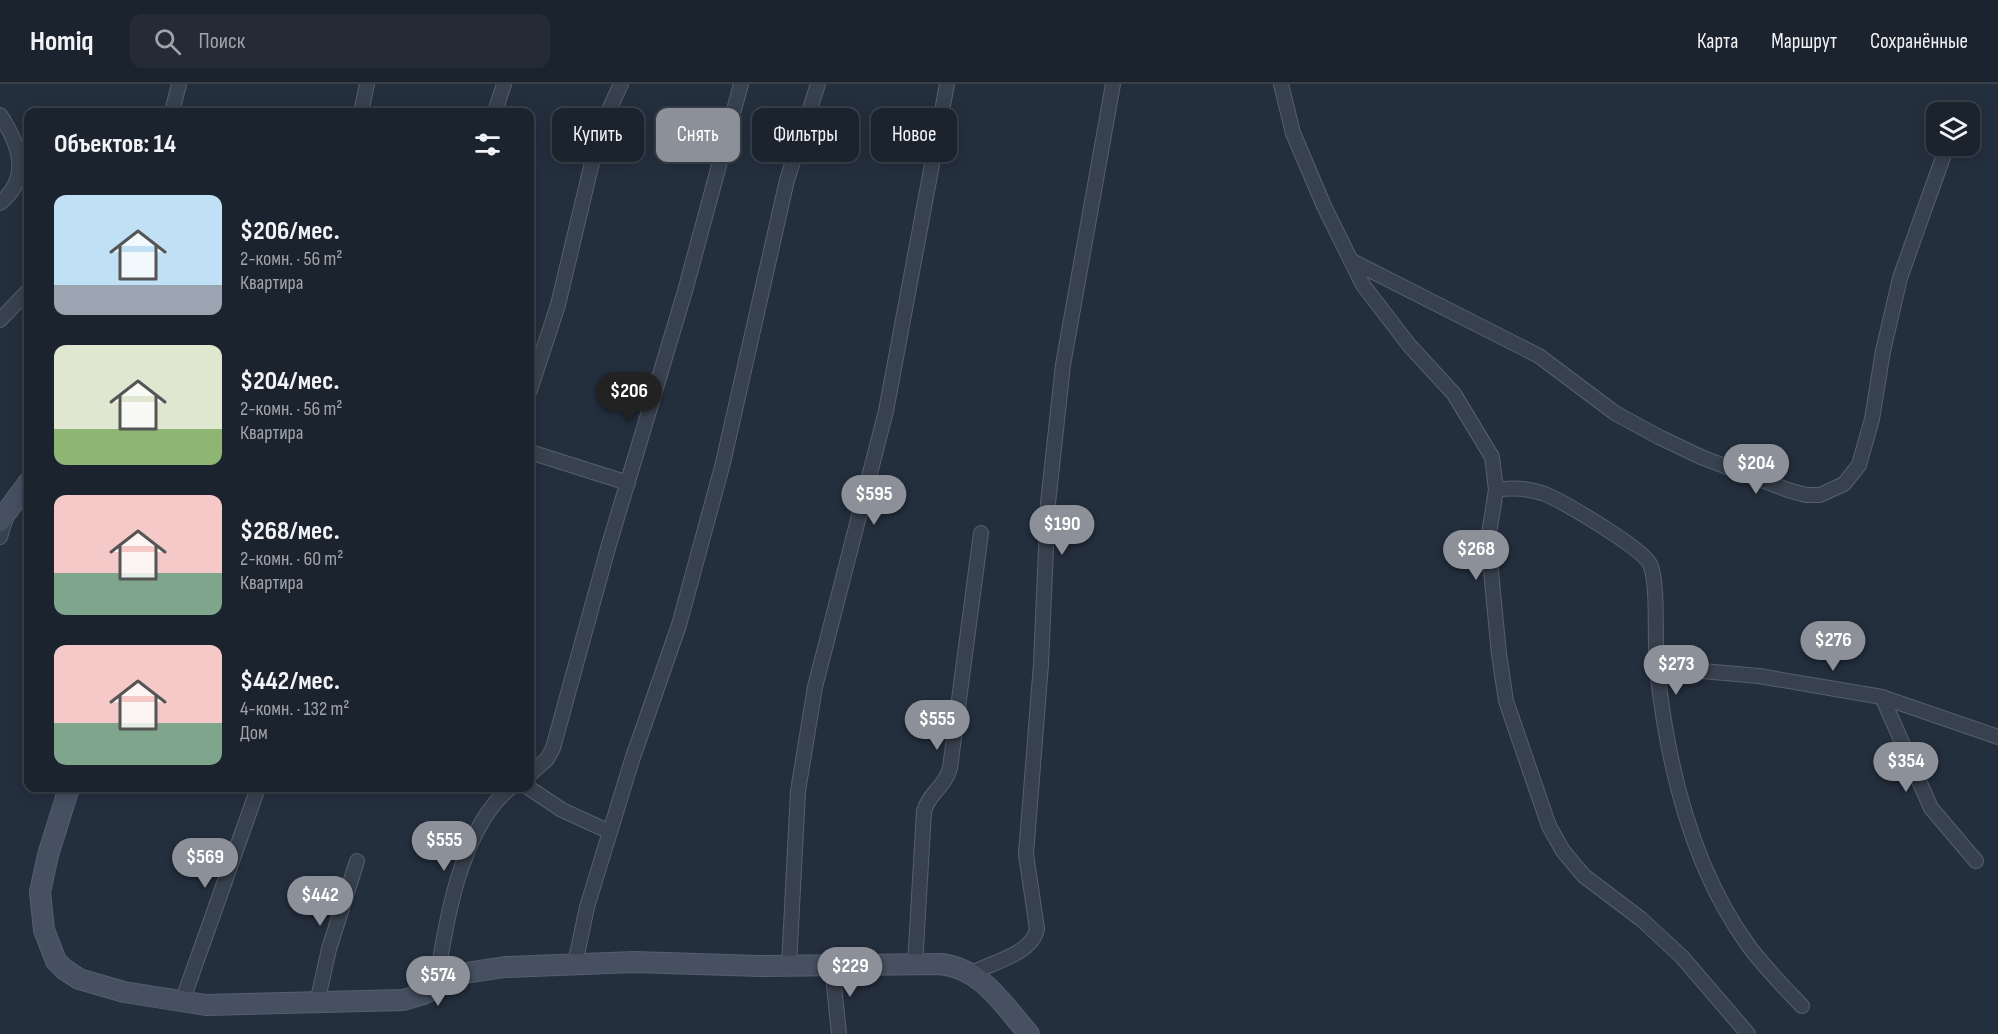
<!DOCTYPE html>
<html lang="ru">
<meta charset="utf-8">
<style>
:root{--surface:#1b232e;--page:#242b36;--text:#f1f3f6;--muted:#a0a4aa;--line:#39404a;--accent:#8c9099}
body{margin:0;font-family:"Sofia Sans Condensed",sans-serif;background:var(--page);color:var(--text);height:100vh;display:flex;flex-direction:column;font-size:22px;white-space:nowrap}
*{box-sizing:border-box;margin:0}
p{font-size:20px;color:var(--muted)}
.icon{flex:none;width:33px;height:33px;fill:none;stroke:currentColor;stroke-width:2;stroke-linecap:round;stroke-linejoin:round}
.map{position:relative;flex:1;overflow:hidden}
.panel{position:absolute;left:24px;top:24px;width:510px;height:684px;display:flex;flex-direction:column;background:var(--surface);border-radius:12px;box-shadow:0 3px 15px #0003,0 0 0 2px var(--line)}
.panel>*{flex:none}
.banner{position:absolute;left:552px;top:24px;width:570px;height:54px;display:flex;gap:12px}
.tools{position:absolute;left:1926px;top:18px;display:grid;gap:12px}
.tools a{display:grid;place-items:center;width:54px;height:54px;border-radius:12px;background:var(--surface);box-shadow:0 3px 15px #0003,0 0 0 2px var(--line);font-size:30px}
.price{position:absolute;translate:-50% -51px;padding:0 14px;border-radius:21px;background:var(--accent);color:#fff;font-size:20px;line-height:39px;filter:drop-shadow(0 2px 3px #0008)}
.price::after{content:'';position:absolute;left:50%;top:36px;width:18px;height:14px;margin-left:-9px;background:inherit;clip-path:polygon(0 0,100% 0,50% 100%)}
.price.selected{background:#222;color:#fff}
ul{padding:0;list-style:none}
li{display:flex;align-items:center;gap:18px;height:150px;padding:0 30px}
li span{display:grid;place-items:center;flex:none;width:168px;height:120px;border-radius:12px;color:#555}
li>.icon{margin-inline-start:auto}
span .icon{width:72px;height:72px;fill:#fffc;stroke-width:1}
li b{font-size:26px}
h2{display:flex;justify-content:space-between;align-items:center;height:72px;padding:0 30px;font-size:26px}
.tag{padding:0 21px;border-radius:12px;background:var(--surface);box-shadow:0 3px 15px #0003,0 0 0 2px var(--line);font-size:21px;line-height:54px}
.tag.selected{background:var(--accent);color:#fff}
header{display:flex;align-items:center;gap:36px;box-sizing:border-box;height:84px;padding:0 30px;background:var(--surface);border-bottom:2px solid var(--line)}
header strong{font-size:28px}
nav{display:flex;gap:33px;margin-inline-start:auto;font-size:21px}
.search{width:420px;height:54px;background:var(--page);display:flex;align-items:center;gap:15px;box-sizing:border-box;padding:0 21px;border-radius:12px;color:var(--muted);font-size:22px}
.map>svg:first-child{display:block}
</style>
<header>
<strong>Homiq</strong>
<div class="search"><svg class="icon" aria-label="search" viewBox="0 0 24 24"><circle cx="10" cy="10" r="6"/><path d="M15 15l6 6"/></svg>Поиск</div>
<nav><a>Карта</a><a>Маршрут</a><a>Сохранённые</a></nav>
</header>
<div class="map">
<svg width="1998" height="950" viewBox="0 0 1998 950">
<rect width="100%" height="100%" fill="#242f3e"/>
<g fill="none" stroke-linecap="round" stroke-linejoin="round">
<defs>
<g id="street">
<polyline points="1281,0 1293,49 1324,122 1363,201 1409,261 1454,310 1492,373 1496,406 1488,456 1499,570 1506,617 1549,742 1563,767 1584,792 1641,835 1682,873 1748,950"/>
<polyline points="172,28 179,0"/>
<polyline points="361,28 367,0"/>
<polyline points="495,28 504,0"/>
<path d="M0,31c20,30 31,63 0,88"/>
<polyline points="1352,177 1539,272 1615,329 1659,353 1701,373 1788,406 1806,411 1820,411 1844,400 1859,381 1872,335 1883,267 1900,194 1947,62"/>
<polyline points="0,236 28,207"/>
<polyline points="530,306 558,221 600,45 621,0"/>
<polyline points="530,368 628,399"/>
<path d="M1496,406c17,-3 32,-2 49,4 19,8 97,54 105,70 9,21 4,78 7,104 10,96 34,198 91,277 16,22 36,42 54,61"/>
<polyline points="0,453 7,430"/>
<polyline points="1657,583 1759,592 1882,613 1998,653"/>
<polyline points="1882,613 1931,724 1976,777"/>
<polyline points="530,690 547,675 553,664 608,464 685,207 741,0"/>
<polyline points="529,704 562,726 610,748"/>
<polyline points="575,880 587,823 632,676 679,541 723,379 787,96 818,0"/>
<path d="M915,881l9,-154c5,-18 21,-24 26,-43l31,-235"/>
<polyline points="789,882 798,707 815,603 886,327 947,0"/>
<polyline points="832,882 839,950"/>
<path d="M972,889c21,-11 60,-19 65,-44l-11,-75 15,-190 7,-161 15,-138 50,-281"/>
<path d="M436,902c9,-61 24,-157 74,-198"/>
<polyline points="182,918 258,704"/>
<polyline points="317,919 329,865 357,777"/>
</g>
<g id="secondary">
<polyline points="0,437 28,399"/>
<path d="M69,704l-21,67 -8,37 4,38 12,31 8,8 15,10 45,13 82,13 197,-5 21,-6 35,-20 46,-7 129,-5 126,4 180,-2c42,4 63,41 89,70"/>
</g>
</defs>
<use href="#street" stroke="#565f6c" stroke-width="16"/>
<use href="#secondary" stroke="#565f6c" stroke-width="22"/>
<use href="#street" stroke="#38414e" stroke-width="14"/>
<use href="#secondary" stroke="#465061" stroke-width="20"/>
</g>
</svg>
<div class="tools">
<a><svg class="icon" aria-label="layers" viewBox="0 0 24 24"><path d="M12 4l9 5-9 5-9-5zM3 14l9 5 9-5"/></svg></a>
</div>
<b class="price selected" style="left:629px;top:339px">$206</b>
<b class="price" style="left:1756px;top:411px">$204</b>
<b class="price" style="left:874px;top:442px">$595</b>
<b class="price" style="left:1062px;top:472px">$190</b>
<b class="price" style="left:1476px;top:497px">$268</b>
<b class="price" style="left:1833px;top:588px">$276</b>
<b class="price" style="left:1676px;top:612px">$273</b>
<b class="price" style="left:937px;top:667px">$555</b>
<b class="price" style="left:1906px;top:709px">$354</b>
<b class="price" style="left:444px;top:788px">$555</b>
<b class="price" style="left:205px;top:805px">$569</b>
<b class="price" style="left:320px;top:843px">$442</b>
<b class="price" style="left:850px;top:914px">$229</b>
<b class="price" style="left:438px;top:923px">$574</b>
<div class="banner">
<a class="tag">Купить</a>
<a class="tag selected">Снять</a>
<a class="tag">Фильтры</a>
<a class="tag">Новое</a>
</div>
<section class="panel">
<h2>Объектов: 14<svg class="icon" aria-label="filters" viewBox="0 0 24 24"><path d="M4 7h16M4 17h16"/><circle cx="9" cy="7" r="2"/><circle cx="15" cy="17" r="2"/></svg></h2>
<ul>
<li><span style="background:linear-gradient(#bfe0f5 75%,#9aa5b1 0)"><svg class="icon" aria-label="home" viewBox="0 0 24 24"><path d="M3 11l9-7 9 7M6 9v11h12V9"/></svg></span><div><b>$206/мес.</b><p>2-комн. · 56 m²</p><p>Квартира</p></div></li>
<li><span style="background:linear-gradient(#dfe7d0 70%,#8fb573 0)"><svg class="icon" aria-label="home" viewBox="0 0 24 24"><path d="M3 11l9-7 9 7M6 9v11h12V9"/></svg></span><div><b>$204/мес.</b><p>2-комн. · 56 m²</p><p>Квартира</p></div></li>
<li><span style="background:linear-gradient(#f6c9c9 65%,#7fa58c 0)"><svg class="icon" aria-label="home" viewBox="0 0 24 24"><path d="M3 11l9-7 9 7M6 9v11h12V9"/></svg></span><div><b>$268/мес.</b><p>2-комн. · 60 m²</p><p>Квартира</p></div></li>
<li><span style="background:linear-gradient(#f6c9c9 65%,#7fa58c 0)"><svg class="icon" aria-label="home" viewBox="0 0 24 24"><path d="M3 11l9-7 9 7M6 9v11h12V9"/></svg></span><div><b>$442/мес.</b><p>4-комн. · 132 m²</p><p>Дом</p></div></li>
</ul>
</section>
</div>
